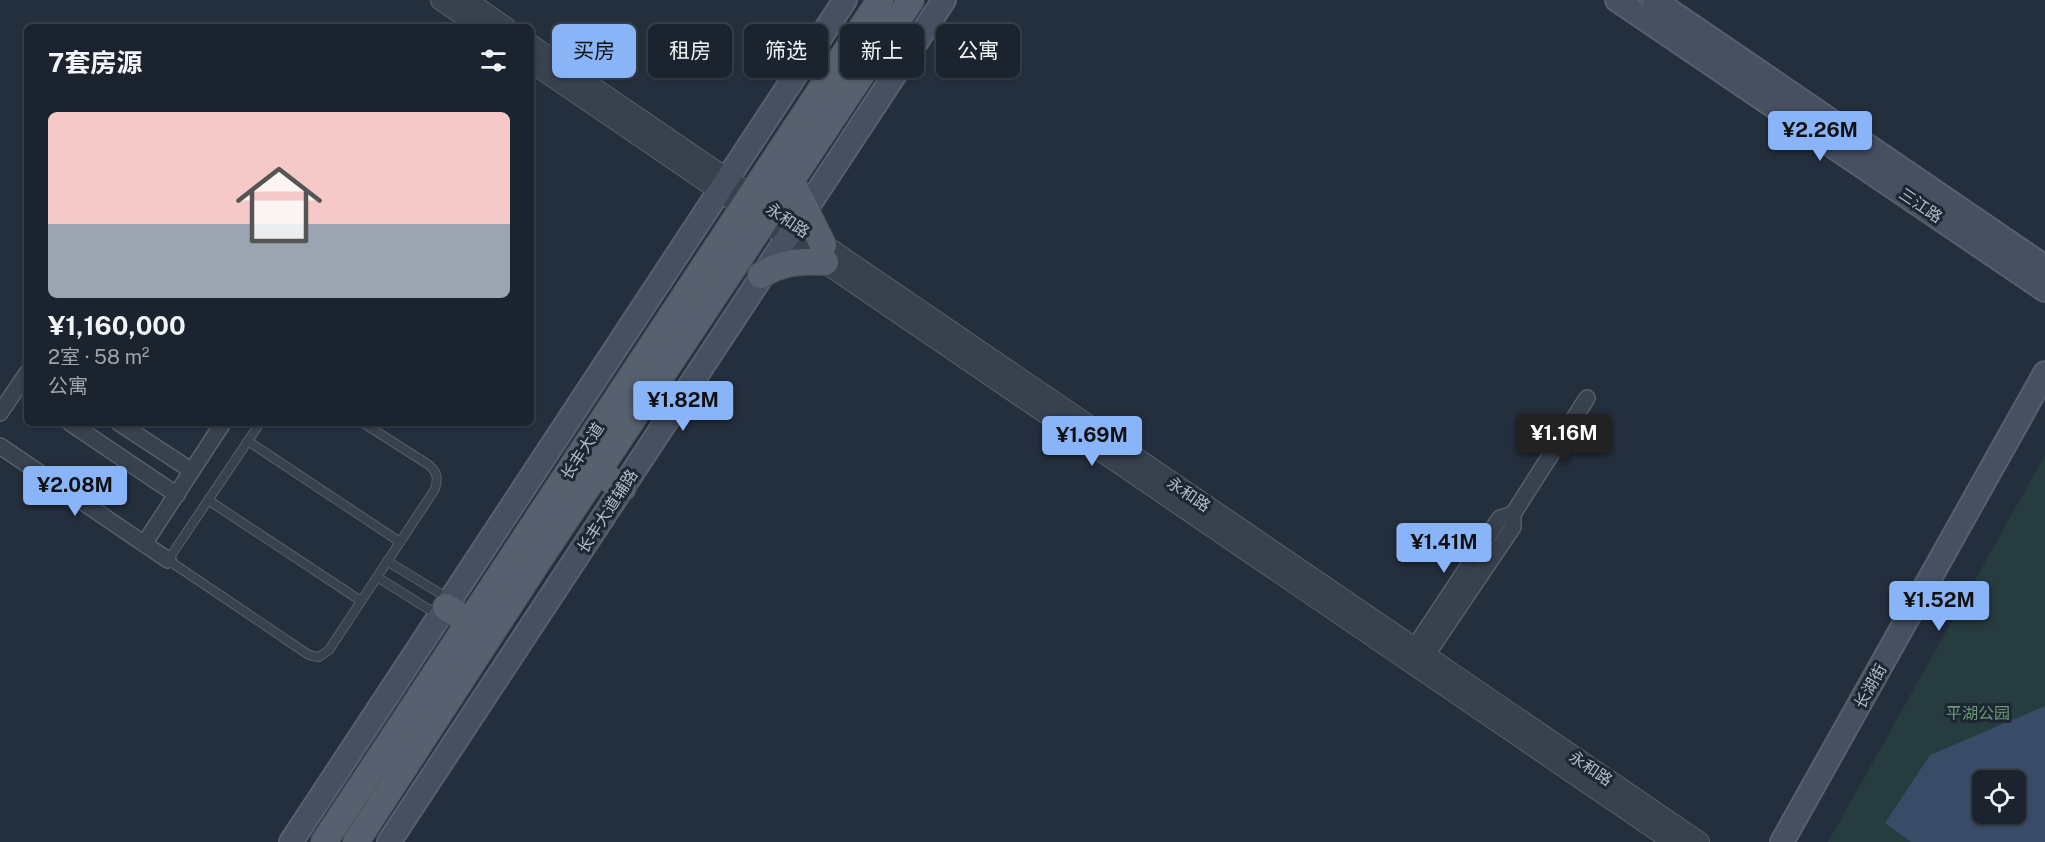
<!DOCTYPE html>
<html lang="zh">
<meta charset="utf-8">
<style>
:root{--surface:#1b232e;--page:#282f3a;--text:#f1f3f6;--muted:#a0a4aa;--line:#39404a;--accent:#8ab4f8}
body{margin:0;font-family:"Public Sans","Noto Sans SC",sans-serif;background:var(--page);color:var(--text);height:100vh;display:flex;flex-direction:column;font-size:22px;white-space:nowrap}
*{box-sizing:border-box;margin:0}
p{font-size:20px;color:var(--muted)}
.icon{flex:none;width:33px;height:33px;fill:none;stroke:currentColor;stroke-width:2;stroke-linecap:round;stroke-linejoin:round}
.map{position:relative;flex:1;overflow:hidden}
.details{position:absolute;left:24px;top:24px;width:510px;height:402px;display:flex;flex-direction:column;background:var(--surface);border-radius:9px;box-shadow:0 2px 4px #0004,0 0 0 2px var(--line)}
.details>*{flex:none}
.guide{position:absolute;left:552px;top:24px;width:570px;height:54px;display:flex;gap:12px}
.tools{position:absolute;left:1972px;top:770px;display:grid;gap:12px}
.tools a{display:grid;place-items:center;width:54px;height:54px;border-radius:9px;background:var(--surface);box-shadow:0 2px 4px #0004,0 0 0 2px var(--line);font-size:30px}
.price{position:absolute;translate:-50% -51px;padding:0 14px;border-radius:6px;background:var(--accent);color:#111;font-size:20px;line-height:39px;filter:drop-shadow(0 2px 3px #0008)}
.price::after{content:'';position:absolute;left:50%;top:36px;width:18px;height:14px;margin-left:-9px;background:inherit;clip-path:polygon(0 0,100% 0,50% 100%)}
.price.current{background:#222;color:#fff}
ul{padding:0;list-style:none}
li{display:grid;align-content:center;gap:12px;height:318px;padding:0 24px}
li+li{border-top:2px solid var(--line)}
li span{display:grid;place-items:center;height:186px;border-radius:9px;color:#555}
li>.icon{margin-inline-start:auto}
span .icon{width:108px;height:108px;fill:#fffc;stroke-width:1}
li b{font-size:26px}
h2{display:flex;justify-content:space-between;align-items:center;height:72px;padding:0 24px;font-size:26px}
.tag{padding:0 21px;border-radius:9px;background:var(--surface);box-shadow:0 2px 4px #0004,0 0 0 2px var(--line);font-size:21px;line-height:54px}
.tag.current{background:var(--accent);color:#111}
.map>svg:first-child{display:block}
</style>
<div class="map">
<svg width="2045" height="842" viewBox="0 0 2045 842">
<rect width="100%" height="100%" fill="#242f3e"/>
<path fill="#263c3f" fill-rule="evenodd" d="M2045,455v387h-217zM1983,780h33v33h-33z"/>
<path fill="#394c67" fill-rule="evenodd" d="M2045,706v136h-134l-26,-19 45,-68zM1983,780h33v33h-33z"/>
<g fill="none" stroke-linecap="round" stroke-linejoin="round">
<defs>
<g id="service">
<path d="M260,423l-92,137 141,95 10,2 10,-7 106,-161c3,-11 3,-16 -6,-24l-66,-42"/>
<polyline points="248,441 400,542"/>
<polyline points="208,500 361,601"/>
<polyline points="387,561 441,594 444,601"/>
<polyline points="377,577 430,610 440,608"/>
</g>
<g id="minor">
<polyline points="0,413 27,373"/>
<polyline points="70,423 177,495"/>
<polyline points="119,423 192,471"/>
<polyline points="0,446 168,560"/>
<polyline points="144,544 223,423"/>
<polyline points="1414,656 1414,648 1500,518 1513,514"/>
<polyline points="1418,661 1426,656 1513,527 1513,514 1587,398"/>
</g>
<g id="tertiary">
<polyline points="441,0 480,27"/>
<polyline points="466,0 505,27"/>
<polyline points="531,45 1699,842"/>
<polyline points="531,62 1674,842"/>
</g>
<g id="secondary">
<polyline points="1617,0 2045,290"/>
<polyline points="1654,0 2045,267"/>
<polyline points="291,842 845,0"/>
<polyline points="389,842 944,0"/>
<polyline points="1782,842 2045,373"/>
</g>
<g id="primary">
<polyline points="791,180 823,245"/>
<path d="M761,275c22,-13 40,-14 64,-13"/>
<polyline points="597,471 623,488"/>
<polyline points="446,607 483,631"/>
<polyline points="324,842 880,0"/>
<polyline points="356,842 539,560 911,0"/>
</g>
</defs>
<use href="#service" stroke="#565f6c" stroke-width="10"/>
<use href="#minor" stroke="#565f6c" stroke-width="18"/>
<use href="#tertiary" stroke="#565f6c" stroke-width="22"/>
<use href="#secondary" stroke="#565f6c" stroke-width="26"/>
<use href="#primary" stroke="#414a57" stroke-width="28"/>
<use href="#service" stroke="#38414e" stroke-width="8"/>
<use href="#minor" stroke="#38414e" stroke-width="15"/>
<use href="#tertiary" stroke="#38414e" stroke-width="20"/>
<use href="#secondary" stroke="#465061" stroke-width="22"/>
<use href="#primary" stroke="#56606e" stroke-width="26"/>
</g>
<g text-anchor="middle" stroke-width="6" stroke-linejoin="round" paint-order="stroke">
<g font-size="16" fill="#b4bcc9" stroke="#1d2633">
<text transform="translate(1921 205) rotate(34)" y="6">三江路</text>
<text transform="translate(788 220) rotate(34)" y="6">永和路</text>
<text transform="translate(582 451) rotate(-57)" y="6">长丰大道</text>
<text transform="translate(1189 494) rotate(34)" y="6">永和路</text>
<text transform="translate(607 511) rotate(-57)" y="6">长丰大道辅路</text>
<text transform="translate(1870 686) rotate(-61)" y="6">长湖街</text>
<text transform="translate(1591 768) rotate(34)" y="6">永和路</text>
</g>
<g font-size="16" fill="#6b9a76" stroke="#1d2633">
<text x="1978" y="719">平湖公园</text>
</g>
</g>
</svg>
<div class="tools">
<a><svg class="icon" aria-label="locate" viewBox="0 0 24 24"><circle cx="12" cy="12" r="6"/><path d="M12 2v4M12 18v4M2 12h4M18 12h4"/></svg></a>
</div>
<b class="price" style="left:1820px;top:162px">¥2.26M</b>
<b class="price" style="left:683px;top:432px">¥1.82M</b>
<b class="price current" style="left:1564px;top:465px">¥1.16M</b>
<b class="price" style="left:1092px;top:467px">¥1.69M</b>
<b class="price" style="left:75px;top:517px">¥2.08M</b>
<b class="price" style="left:1444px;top:574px">¥1.41M</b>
<b class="price" style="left:1939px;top:632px">¥1.52M</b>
<div class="guide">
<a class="tag current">买房</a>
<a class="tag">租房</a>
<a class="tag">筛选</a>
<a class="tag">新上</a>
<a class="tag">公寓</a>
</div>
<section class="details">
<h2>7套房源<svg class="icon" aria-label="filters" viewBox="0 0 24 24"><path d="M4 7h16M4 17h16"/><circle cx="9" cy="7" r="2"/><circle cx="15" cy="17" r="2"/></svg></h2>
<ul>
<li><span style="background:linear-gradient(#f6c9c9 60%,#9aa5b1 0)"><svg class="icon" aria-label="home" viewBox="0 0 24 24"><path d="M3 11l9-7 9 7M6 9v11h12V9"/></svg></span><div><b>¥1,160,000</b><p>2室 · 58 m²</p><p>公寓</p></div></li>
</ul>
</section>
</div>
